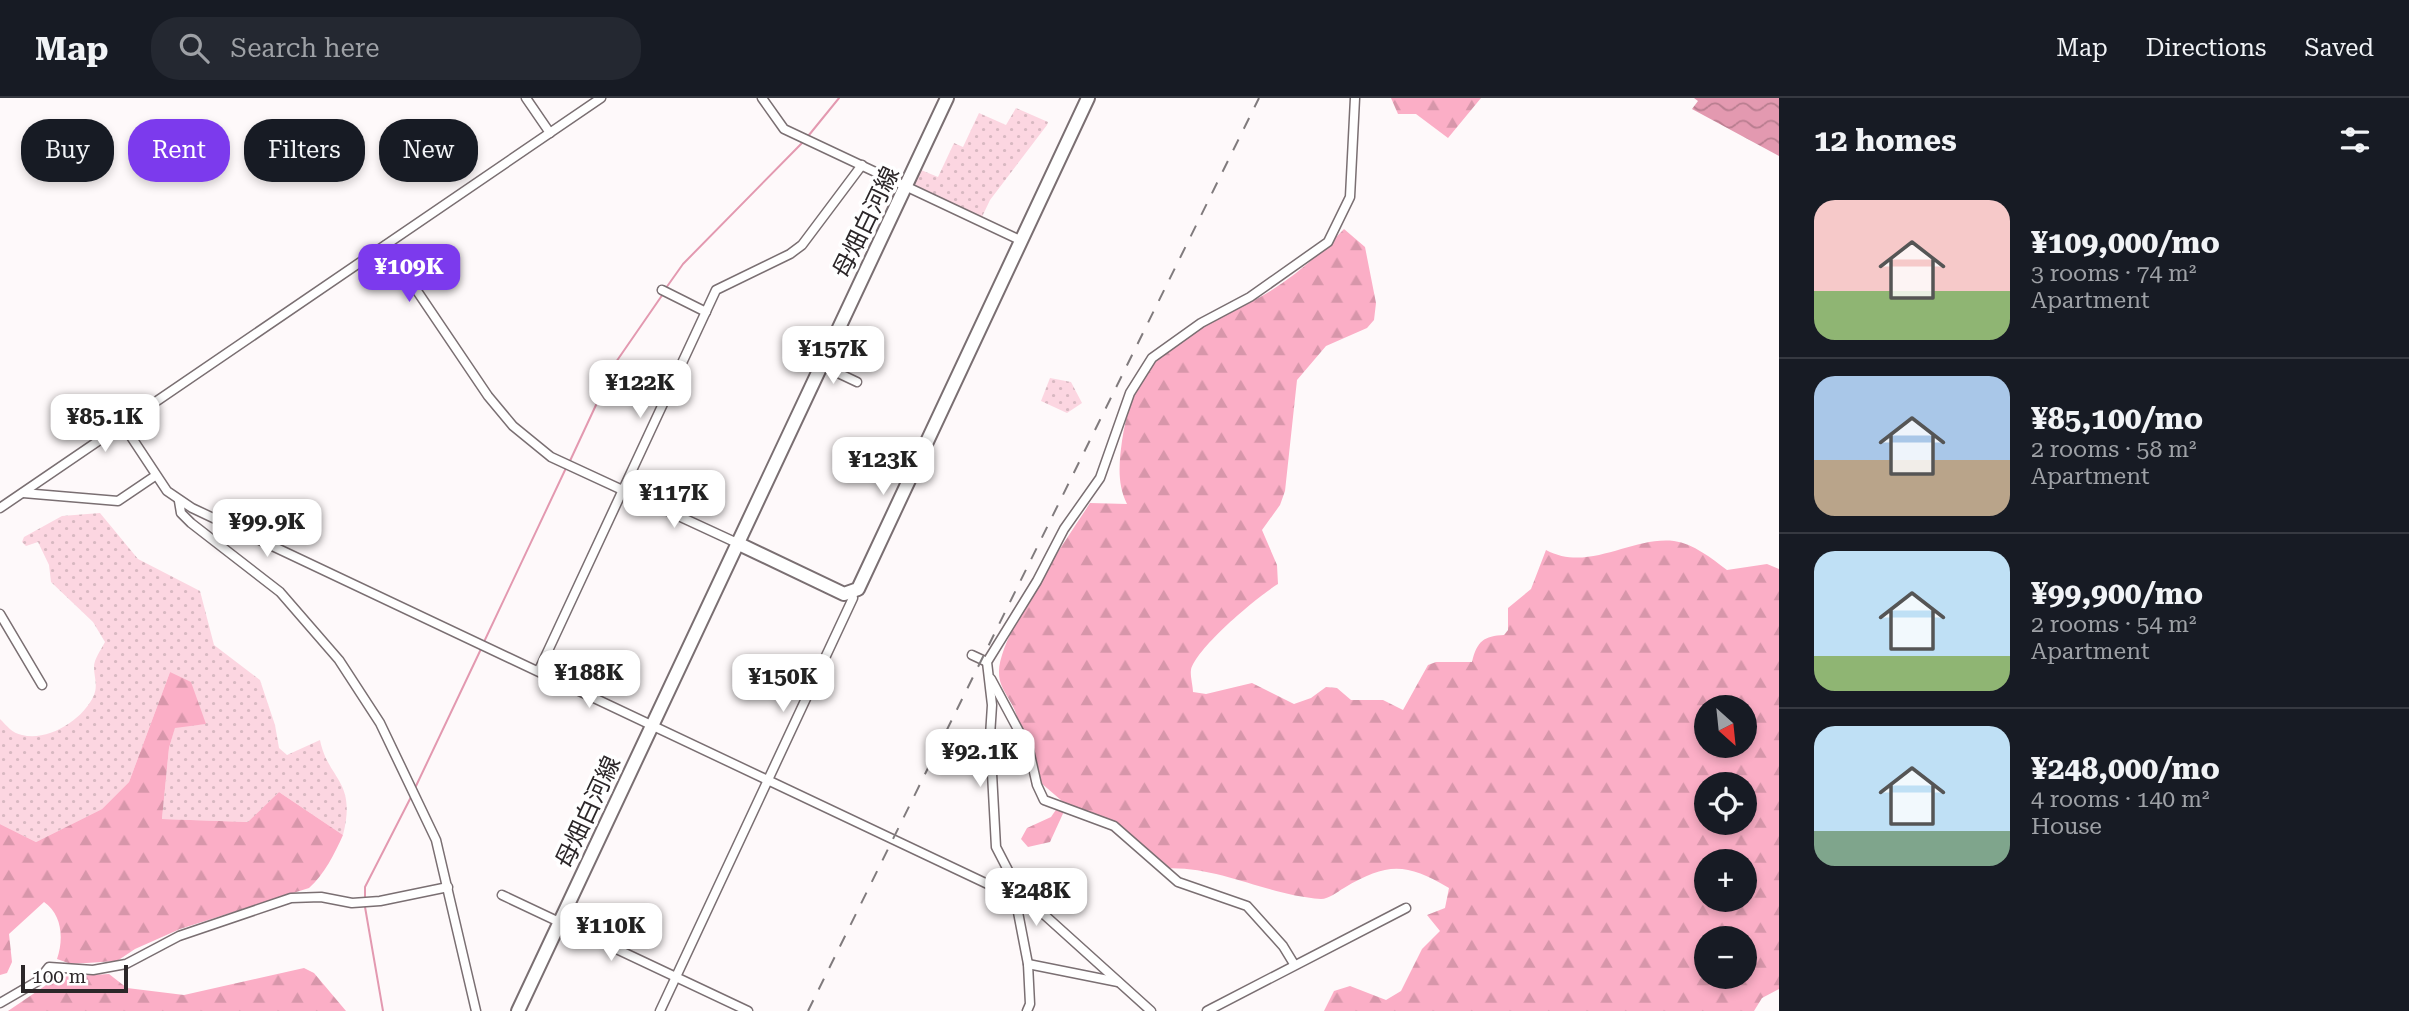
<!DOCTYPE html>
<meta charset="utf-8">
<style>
:root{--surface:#171b24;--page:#242831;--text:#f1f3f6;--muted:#9ea1a6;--line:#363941;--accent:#7c3aed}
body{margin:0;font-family:"Roboto Serif","Noto Sans JP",serif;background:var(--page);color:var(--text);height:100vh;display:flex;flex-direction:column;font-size:26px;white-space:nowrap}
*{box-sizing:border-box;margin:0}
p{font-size:23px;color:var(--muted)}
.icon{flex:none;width:38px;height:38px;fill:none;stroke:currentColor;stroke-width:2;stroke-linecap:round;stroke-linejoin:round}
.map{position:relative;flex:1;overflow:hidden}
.details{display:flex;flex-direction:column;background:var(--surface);width:630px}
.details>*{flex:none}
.guide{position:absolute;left:21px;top:21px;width:665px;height:63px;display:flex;gap:14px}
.needle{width:46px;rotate:153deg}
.controls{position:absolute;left:1694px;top:597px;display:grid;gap:14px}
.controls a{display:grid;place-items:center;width:63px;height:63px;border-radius:50%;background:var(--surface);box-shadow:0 4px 10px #0003;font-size:35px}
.scale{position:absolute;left:21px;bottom:18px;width:107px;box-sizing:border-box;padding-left:7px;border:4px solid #2c2729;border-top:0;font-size:19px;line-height:24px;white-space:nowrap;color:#2c2729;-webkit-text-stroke:5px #fff;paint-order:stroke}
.price{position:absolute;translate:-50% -60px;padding:0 16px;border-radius:14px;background:#fff;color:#222;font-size:23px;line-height:46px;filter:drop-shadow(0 2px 4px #0008)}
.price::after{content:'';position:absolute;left:50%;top:42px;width:21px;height:16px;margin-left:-10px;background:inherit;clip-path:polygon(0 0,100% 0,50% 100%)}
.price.on{background:var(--accent);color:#fff}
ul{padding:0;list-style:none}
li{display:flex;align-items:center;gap:21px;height:175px;padding:0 35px}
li+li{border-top:2px solid var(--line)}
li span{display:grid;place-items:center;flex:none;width:196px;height:140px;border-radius:21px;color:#555}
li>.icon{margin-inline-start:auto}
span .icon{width:84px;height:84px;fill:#fffc;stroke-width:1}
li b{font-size:30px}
h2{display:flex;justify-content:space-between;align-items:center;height:84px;padding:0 35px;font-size:30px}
.chip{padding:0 24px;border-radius:28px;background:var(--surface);box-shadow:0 4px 10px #0003;font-size:24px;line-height:63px}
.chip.on{background:var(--accent);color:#fff}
header{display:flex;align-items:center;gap:42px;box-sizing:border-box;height:98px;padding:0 35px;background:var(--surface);border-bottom:2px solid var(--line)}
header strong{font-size:33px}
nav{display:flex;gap:38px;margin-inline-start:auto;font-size:24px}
.search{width:490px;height:63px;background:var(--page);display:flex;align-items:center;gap:18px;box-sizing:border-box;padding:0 24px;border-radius:28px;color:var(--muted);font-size:26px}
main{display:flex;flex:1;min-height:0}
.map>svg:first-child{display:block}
</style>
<header>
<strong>Map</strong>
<div class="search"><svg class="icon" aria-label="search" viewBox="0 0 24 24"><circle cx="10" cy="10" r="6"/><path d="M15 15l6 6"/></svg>Search here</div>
<nav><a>Map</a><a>Directions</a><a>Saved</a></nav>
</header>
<main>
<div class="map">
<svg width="1779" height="913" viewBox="0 0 1779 913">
<defs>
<pattern id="grass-dots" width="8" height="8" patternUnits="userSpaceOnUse" patternTransform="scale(1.75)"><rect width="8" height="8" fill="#fcd6e1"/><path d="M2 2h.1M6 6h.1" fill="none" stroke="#d8b8c1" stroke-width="1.8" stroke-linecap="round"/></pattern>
<pattern id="forest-firs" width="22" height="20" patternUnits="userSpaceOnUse" patternTransform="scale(1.75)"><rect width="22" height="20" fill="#fbaec6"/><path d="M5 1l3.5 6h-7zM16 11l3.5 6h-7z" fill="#d796aa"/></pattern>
<pattern id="water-waves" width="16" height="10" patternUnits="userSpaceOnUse" patternTransform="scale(1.75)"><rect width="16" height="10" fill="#e399b0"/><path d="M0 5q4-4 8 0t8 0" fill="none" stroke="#b87d8f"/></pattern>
</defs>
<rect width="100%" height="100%" fill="#fef9fa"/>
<g fill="url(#grass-dots)">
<polygon points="1016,10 1048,24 1047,27 990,102 981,121 913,88 921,72 938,79 954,45 963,49 979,15 1006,27"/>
<polygon points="1050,280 1071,284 1082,305 1067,315 1041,303"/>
<path d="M100,415l38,46 62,32 14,54 46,35 15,45 4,23 8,7 33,-15c8,40 37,40 23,95l-64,-43 -30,30 -87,-3 7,-71 6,-21 30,-3 -35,-52 -41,110 -27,27 -66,33 -36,-18v-105c7,7 12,14 22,16 26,7 62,-16 72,-40 4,-10 0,-18 0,-28 0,-8 7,-17 11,-25l-12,-20 -42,-40 -2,-17 -11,-23 -12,4 -4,-4 2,-5 38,-21z"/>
</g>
<g fill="url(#forest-firs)" fill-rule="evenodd">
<polygon points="1391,0 1481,0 1448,40 1416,16 1398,16"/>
<path d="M1344,131l21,18 11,56 -2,17 -7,8 -41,18 -29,34 -12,111 -5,14 -18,25 15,35 1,19c-20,12 -82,64 -87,86 -1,6 2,16 2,22l13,2 46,-11 42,21 17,-6 15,-11 11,1 14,12h32l20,10 25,-45 8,-3h36c5,-21 12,-26 32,-27l4,-5v-22l23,-19 15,-39c43,23 85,-14 128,-9 20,3 37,17 53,29l40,-6 12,5v420l-17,9 -8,13h-430l10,-20 16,-5 36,14 15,-9 21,-42 18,-18 -13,-16 18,-7 4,-20c-43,-25 -61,-26 -105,0 -7,4 -15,11 -23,11 -57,-4 -106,-36 -164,-30l-67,-56 -24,-6 -16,35 -22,5 -7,-8 6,-11 24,-11 11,-16 -36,-31c-4,-17 -4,-35 -9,-53 -3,-15 -18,-27 -18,-44 -2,-36 69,-135 91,-170l37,1c-10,-20 -8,-41 -5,-63 4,-26 11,-53 27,-74 19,-26 83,-54 113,-71 31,-18 57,-41 82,-67zM1706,609h39v39h-39zM1706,686h39v38h-39zM1706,763h39v39h-39zM1706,840h39v38h-39z"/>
<path d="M170,574l21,10 15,42 -31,4 -6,20 -7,71 86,3 31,-30 64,43c-8,18 -19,40 -34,53l-129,41 -45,20 -18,12 -46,3 -14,-5c7,-20 5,-45 -13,-57l-35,32 3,28 -5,11 -7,2v-151l36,18 66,-33 27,-27z"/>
<polygon points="304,870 314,875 346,913 8,913 58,879 109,876 127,890 184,897"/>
</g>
<polygon fill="url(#water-waves)" points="1694,0 1779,0 1779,58 1692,11 1698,3"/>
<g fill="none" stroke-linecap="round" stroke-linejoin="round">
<g stroke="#e399b0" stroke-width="2">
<polyline points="809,37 839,0"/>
<polyline points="666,190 683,166 803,44"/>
<polyline points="569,365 616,264 663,196"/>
<polyline points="483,546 566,370"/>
<polyline points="416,688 481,551"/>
<polyline points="365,800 365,789 411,699"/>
<polyline points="365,809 383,913"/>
</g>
<defs>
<g id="street">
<polyline points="526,0 550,35"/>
<polyline points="762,0 784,31 1022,143"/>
<polyline points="386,147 488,298 513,328 551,359 737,445"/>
<polyline points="662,192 706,214"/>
<polyline points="821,267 857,284"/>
<polyline points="122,325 167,393 192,410 1015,799 1039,812 1151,913"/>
<polyline points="23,395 118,403 155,378"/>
<polyline points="179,403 181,415 191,425 280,494 339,562 380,625 436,742 476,913"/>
<polyline points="0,410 601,0"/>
<polyline points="0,516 42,587"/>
<polyline points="972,557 987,564"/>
<polyline points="539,572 716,192 790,156 802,147 862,67"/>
<polyline points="991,581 1029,652 1037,687 1044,702 1114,728 1178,784 1247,808 1283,848 1294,866"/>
<polyline points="502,797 748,913"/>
<polyline points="1028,866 1118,884"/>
<polyline points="0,905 38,883 49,869 93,872 126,866 179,838 291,800 321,799 352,805 380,803 448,789"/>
<polyline points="660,913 853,500 852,496"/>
<polyline points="1027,913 1030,906 1028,866 1011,778 996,749 990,638 992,607 987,564 1037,483 1064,431 1100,380 1130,295 1152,260 1201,225 1250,199 1328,144 1350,99 1355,0"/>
<polyline points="1207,913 1406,810"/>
</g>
<g id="secondary">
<polyline points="737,445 844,496 858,491 1088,0"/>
<polyline points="518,913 947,0"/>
</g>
</defs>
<use href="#street" stroke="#7a6f72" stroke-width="11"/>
<use href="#secondary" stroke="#7a6f72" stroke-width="16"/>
<use href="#street" stroke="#fff" stroke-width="8"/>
<use href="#secondary" stroke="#fff" stroke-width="12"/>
<polyline stroke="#807b7d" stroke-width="2" stroke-dasharray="12 12" stroke-linecap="butt" points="808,913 1259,0"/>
</g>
<g text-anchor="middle" stroke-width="7" stroke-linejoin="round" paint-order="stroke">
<g font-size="24" fill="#2c2729" stroke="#fff">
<text transform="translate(866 124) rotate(-64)" y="8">母畑白河線</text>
<text transform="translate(588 714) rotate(-65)" y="8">母畑白河線</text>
</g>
</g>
</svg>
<div class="controls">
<a><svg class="needle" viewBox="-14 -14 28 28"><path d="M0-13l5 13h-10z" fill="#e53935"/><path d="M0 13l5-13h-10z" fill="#9ea1a6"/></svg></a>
<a><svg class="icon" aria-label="locate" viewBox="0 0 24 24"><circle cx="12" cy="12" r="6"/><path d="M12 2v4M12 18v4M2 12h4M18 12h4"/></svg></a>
<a>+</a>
<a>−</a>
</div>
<div class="scale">100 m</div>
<b class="price on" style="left:409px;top:206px">¥109K</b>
<b class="price" style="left:833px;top:288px">¥157K</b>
<b class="price" style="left:640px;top:322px">¥122K</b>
<b class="price" style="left:105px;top:356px">¥85.1K</b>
<b class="price" style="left:883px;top:399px">¥123K</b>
<b class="price" style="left:674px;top:432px">¥117K</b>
<b class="price" style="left:267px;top:461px">¥99.9K</b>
<b class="price" style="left:589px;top:612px">¥188K</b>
<b class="price" style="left:783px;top:616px">¥150K</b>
<b class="price" style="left:980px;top:691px">¥92.1K</b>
<b class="price" style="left:1036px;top:830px">¥248K</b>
<b class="price" style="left:611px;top:865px">¥110K</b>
<div class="guide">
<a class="chip">Buy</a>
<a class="chip on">Rent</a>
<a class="chip">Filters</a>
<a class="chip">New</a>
</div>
</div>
<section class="details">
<h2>12 homes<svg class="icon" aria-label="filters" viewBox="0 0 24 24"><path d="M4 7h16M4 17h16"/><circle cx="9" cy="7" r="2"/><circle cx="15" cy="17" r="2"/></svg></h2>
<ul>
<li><span style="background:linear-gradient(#f6c9c9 65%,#8fb573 0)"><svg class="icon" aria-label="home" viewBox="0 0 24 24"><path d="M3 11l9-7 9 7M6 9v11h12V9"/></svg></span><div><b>¥109,000/mo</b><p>3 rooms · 74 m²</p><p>Apartment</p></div></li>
<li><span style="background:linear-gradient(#a9c7e8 60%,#b9a48a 0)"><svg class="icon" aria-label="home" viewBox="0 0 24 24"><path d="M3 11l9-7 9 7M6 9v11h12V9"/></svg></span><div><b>¥85,100/mo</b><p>2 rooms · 58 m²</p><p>Apartment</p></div></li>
<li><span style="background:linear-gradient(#bfe0f5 75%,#8fb573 0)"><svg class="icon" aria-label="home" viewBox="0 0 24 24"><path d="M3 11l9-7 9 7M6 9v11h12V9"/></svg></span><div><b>¥99,900/mo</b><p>2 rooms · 54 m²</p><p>Apartment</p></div></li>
<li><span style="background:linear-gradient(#bfe0f5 75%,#7fa58c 0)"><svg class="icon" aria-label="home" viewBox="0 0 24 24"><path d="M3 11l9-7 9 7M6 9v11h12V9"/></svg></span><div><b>¥248,000/mo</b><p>4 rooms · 140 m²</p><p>House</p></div></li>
</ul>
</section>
</main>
